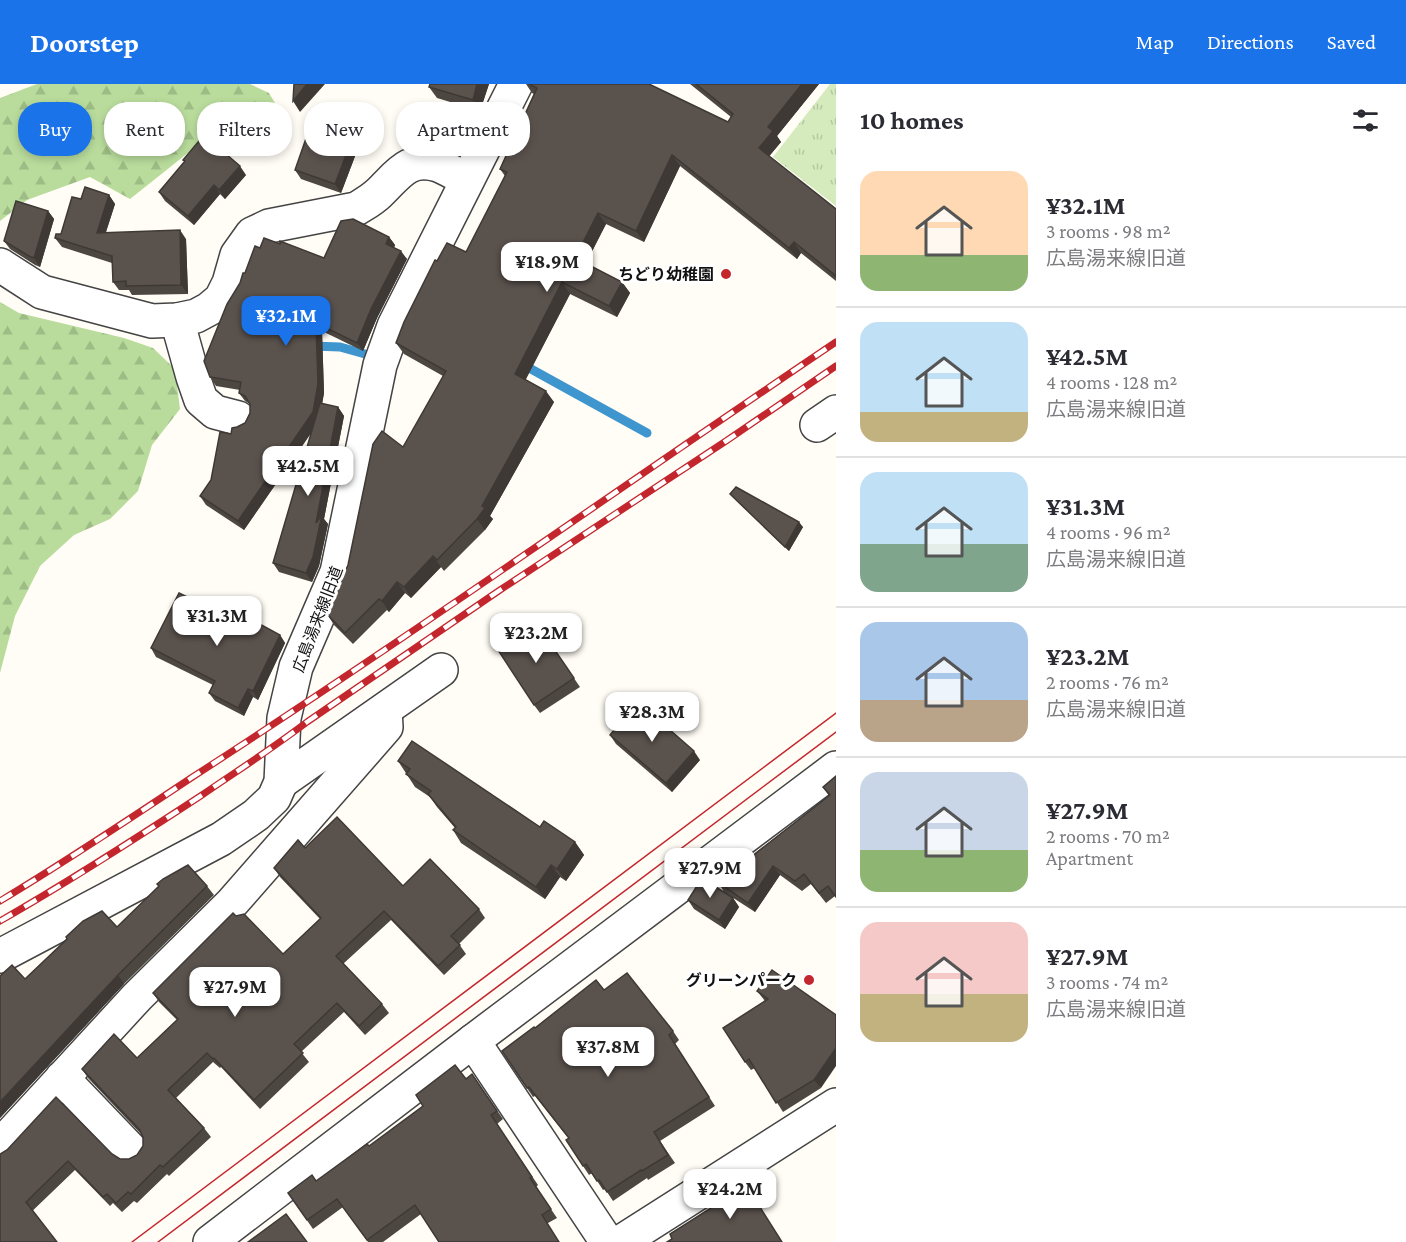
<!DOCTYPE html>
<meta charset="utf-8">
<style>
:root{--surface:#fff;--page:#f7f7f7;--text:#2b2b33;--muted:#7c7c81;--line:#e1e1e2;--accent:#1a73e8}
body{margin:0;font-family:"Crimson Pro","Noto Sans JP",serif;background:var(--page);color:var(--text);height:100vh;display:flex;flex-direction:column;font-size:22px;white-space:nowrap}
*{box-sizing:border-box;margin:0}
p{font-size:20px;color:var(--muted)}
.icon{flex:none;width:33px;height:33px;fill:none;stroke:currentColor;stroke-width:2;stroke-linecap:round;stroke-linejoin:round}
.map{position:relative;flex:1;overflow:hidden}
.drawer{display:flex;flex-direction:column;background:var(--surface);width:570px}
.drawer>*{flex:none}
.top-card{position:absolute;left:18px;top:18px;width:570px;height:54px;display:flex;gap:12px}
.price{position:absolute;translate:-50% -51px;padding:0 14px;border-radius:12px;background:#fff;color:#222;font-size:20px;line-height:39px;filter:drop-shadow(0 2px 3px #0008)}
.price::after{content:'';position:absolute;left:50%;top:36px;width:18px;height:14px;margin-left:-9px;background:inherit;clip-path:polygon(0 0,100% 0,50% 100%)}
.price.active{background:var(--accent);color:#fff}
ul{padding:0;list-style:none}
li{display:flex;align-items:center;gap:18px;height:150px;padding:0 24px}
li+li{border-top:2px solid var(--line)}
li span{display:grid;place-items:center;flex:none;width:168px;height:120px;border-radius:18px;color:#555}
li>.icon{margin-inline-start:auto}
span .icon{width:72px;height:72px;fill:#fffc;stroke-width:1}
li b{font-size:26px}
h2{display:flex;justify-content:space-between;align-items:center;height:72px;padding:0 24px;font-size:26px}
.tag{padding:0 21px;border-radius:24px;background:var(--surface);box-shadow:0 3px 9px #0003;font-size:21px;line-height:54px}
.tag.active{background:var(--accent);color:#fff}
header{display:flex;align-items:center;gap:36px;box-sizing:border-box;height:84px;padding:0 30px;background:var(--accent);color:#fff}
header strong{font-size:28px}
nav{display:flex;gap:33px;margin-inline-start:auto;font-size:21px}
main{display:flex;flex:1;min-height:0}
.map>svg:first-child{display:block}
</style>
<header>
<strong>Doorstep</strong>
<nav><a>Map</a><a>Directions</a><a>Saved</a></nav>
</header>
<main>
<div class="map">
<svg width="836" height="1158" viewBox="0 0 836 1158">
<defs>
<pattern id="forest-firs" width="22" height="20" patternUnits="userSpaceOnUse" patternTransform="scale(1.5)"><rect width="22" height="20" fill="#b9dc9c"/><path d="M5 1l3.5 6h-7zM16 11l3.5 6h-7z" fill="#9ebc85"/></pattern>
<pattern id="park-tufts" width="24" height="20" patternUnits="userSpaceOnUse" patternTransform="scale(1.5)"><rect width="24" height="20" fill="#d5ebbd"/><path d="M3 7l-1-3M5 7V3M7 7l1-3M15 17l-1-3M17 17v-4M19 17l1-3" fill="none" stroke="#b6c8a1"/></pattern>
</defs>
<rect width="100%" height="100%" fill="#fffdf5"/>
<g fill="url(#forest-firs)">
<polygon points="37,0 250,0 269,9 282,31 235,65 208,53 130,115 90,93 27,116 0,137 0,14"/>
<polygon points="0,218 19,229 124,254 153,264 175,285 180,325 152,361 138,407 110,435 74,451 40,482 15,532 0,589 0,619"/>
</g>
<polygon fill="url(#park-tufts)" points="830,0 836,0 836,122 773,73"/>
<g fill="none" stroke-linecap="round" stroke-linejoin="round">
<g stroke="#3f96cf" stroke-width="9">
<polyline points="312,262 340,263 365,270"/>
<polyline points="522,280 647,349"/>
</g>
<defs>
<g id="street">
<path d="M0,181l42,27 110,29 25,-1 19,-4 13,-7 12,-10 8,-16 8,-28 15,-21 17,-8 87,-17c8,-5 16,-9 23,-16 19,-18 29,-37 59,-28 10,4 20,10 29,15"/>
<polyline points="177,236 193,293 201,316 215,328 238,334"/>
<polyline points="817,341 836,328"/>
<polyline points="281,698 441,586"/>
<polyline points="0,872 221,755 256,731 274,714 281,698 284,634 296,583 337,488 380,281 394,242 516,0"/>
<polyline points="473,957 607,1158"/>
<polyline points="62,994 131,1066"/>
<polyline points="0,1062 137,913 231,820 386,643 385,626"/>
<polyline points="210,1158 473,957 836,684"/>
<polyline points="621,1158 836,1021"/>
</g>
</defs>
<use href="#street" stroke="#444" stroke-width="36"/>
<use href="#street" stroke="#fff" stroke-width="33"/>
<g stroke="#c4262e" stroke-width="1.5">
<polyline points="132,1158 836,629"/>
<polyline points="158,1158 836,648"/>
</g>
<defs>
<g id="rail">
<path d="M0,817c65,-39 128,-81 191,-123 218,-141 430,-291 645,-436"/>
<path d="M0,837c70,-40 135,-82 202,-126 35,-24 71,-47 105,-73l193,-132 226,-149 110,-75"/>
</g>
</defs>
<use href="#rail" stroke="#c4262e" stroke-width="7"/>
<use href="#rail" stroke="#fff" stroke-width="4.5" stroke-dasharray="14" stroke-linecap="butt"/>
</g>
<g fill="#4d4742">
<polygon points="430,0 489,0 480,27 437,14 429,3"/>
<polygon points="526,0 649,0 728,38 731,33 690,0 819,0 777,52 781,58 769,72 836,125 836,197 801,169 797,175 680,82 644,158 606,140 586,179 622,198 630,209 617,233 570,210 525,296 554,318 490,432 493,435 485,446 444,487 441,483 411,514 405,509 389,528 387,526 353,560 334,541 327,530 403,363 443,292 404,270 396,259 437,177 466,168 505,92 500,85 534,10 532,9"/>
<polygon points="351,58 357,67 341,109 301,95 295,86"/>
<polygon points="183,76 246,91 225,115 220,110 194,141 165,117 159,108 185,78"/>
<polygon points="109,111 115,120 106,148 186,155 188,210 132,211 129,206 119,206 113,198 112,179 62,163 55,154 61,150 81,115"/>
<polygon points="48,127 54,135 40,183 35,181 10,165 4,157"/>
<polygon points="389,153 395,161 394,164 407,175 377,234 363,267 322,247 324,309 322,320 338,323 344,332 324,435 328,440 319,482 312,498 279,488 273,479 312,348 244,446 206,421 200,412 211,396 231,350 237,343 245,339 250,329 250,320 245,317 239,309 240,306 216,302 210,293 245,189 260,164 280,160 324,174"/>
<polygon points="730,410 803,443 789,467 734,414"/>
<polygon points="242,540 280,551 285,559 258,616 253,613 244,632 215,617 209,609 213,601 156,573 151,564"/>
<polygon points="537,540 580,603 540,629 534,621"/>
<polygon points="610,651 700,676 672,708 616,660"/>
<polygon points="398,677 540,743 575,758 584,771 566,797 560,793 545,815 461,759 453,746 455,744 437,723 430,713 415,703"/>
<polygon points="836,692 835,812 826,819 811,800 802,807 780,791 755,828 724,808 718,798 829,712 823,703"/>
<polygon points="305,764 403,802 479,825 485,834 459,860 466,870 444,891 391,836 343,880 382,920 389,929 365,951 344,928 301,968 309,978 260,1025 221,983 220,984 213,978 176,1014 204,1044 211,1053 169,1092 167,1090 137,1119 134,1117 122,1128 113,1119 110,1122 75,1086 0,1158 0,1070 112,1070 120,1075 129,1075 137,1071 143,1062 143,1053 141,1050 88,994 82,985 137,974 177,936 159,918 153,909 283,870 320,835 280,793 274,784"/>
<polygon points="207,802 214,811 124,900 0,1034 0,892 25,895 67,855 117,843"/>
<polygon points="733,814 739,823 725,845 694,825 688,816"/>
<polygon points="772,886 821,1004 783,1028 755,984 751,986 745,978 765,917 757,907"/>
<polygon points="604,906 673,947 679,956 675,960 715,1022 660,1057 675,1079 648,1096 647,1094 613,1117 605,1105 603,1106 592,1089 589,1091 583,1082 569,1055 535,1012 533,1013 502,967 535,944"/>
<polygon points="472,990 503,1035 497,1040 538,1101 536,1103 557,1134 548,1139 421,1130 383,1158 368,1158 343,1123 313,1145 288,1109 316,1097 369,1062"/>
</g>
<g fill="#3f3936">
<polygon points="307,0 325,0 300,28 293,17"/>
<polygon points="477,0 489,0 480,27 473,16"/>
<polygon points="802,0 819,0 777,52 781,58 767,75 759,64 768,43"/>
<polygon points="351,58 357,67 341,109 335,100"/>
<polygon points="672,71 680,82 644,158 636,147"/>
<polygon points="240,82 246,91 225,115 219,106"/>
<polygon points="214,101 220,110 194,141 188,132"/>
<polygon points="109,111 115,120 103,157 97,149"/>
<polygon points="48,127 54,135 40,183 34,174"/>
<polygon points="598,129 606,140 583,185 575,174"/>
<polygon points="180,146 186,155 188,210 181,201"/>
<polygon points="389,153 395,161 392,168 386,160"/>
<polygon points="794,158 801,169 797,175 789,164"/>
<polygon points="401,167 407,175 377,234 363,267 357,259 371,225"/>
<polygon points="562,198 570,210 523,301 515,290"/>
<polygon points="622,198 630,209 617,233 609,222"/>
<polygon points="316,239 322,247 324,309 319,337 244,446 238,437"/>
<polygon points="546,307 554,318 490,432 493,435 485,446 477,435 482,422"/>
<polygon points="338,323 344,332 324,435 328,440 319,482 312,498 306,489"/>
<polygon points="799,438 803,443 789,467 785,463"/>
<polygon points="433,472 441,483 411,514 404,503"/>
<polygon points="397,498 405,509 389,528 382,517"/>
<polygon points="280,551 285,559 258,616 253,607"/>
<polygon points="248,605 253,613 244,632 238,624"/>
<polygon points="694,667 700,676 672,708 666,699"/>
<polygon points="575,758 584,771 566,797 557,785"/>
<polygon points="551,781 560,793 545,815 536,803"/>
<polygon points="773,782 780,791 755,828 748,819"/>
<polygon points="733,814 739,823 725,845 719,836"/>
<polygon points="118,891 124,900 0,1034 0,1018"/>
<polygon points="836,964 836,982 821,1004 814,996"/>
</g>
<g fill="#5a524d" stroke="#3f3936" stroke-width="1.5">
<polygon points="294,0 307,0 293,17"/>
<polygon points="430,0 477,0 473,16 429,3"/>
<polygon points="529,0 649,0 728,38 733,30 696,0 802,0 768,43 773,47 759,64 836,125 836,192 794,158 789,164 672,71 636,147 598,129 575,174 622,198 609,222 562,198 515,290 546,307 482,422 485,424 477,435 437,476 433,472 404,503 397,498 382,517 379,515 345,549 327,530 348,481 373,360 382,347 403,363 446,287 396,259 404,238 435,176 437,177 447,159 466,168 507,88 500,85 537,4"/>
<polygon points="310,43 351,58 335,100 295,86"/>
<polygon points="204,51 240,82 219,106 214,101 188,132 159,108 185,77 183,76"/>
<polygon points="85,103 109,111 97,149 180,146 181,201 126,202 126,197 113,198 112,172 55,154 56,150 61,150 72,113 81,115"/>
<polygon points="16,117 48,127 34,174 29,172 4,157"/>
<polygon points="353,135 389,153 386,160 401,167 371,225 357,259 316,239 318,300 313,328 238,437 200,412 211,396 220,348 231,350 232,344 237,343 245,339 250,329 250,320 245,312 239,309 241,298 210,293 204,277 227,220 240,199 243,189 245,189 255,162 260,164 264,154 280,160 280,157 324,174 341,137"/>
<polygon points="320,319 338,323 316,439 322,431 313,473 306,489 273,479"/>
<polygon points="736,403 799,438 785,463 730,410"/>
<polygon points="179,509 242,540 247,533 280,551 253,607 248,605 238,624 209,609 215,597 151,564"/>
<polygon points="537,540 574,594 534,621 498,566"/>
<polygon points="638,618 694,667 666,699 610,651"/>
<polygon points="412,657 540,743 544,737 575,758 557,785 551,781 536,803 453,746 456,743 428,710 431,707 406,690 410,685 398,677"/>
<polygon points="836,692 836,813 828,802 819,809 804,790 795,797 773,782 748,819 718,798 739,766 751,773 830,711 823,703"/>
<polygon points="337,733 403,802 430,775 479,825 451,852 460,861 438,882 384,827 336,872 382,920 359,942 337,919 294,960 303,969 254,1016 214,974 213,975 207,969 168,1006 204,1044 163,1083 160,1081 131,1110 128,1108 116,1119 107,1110 103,1113 68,1077 26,1118 57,1158 0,1158 0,1070 7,1066 56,1013 112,1070 120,1075 129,1075 137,1071 143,1062 143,1053 139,1045 82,985 114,950 137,974 178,935 153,909 233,829 236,832 244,830 283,870 321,834 274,784 298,756 305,764"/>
<polygon points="188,781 207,802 118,891 0,1018 0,892 12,881 25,895 67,855 66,853 83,837 102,827 117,843 159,802 157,800 163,795"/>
<polygon points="702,794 733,814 719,836 688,816"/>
<polygon points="772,886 836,931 836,964 814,996 776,1019 749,975 745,978 723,944 768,915 757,907"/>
<polygon points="627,889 673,947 669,951 709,1013 654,1048 668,1071 642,1087 641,1086 607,1108 599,1096 597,1097 586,1080 583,1082 566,1056 569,1054 529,1003 527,1004 502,967 534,943 535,944 596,896 604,906"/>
<polygon points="455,981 466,995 472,990 497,1027 491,1031 532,1093 530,1094 551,1125 542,1131 559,1158 439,1158 415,1121 367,1156 337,1115 307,1136 288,1109 312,1091 316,1097 367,1060 369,1062 423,1022 416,1011"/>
<polygon points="741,1093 782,1158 667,1158 672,1155 670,1150 722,1117 716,1108"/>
<polygon points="286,1130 307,1158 248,1158"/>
</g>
<g fill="#c4262e" stroke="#fff" stroke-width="2">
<circle cx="726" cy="190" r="6"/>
<circle cx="809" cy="896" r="6"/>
</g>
<g text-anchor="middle" stroke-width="6" stroke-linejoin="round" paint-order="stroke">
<g font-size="16" font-weight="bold" fill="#111" stroke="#fff" text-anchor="end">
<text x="714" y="196">ちどり幼稚園</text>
<text x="797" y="902">グリーンパーク</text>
</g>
<g font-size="16" fill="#111" stroke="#fff">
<text transform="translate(317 535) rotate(-69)" y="6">広島湯来線旧道</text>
</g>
</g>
</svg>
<b class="price" style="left:547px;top:209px">¥18.9M</b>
<b class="price active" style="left:286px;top:263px">¥32.1M</b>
<b class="price" style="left:308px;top:413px">¥42.5M</b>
<b class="price" style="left:217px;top:563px">¥31.3M</b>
<b class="price" style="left:536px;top:580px">¥23.2M</b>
<b class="price" style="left:652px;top:659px">¥28.3M</b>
<b class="price" style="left:710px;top:815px">¥27.9M</b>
<b class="price" style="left:235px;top:934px">¥27.9M</b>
<b class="price" style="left:608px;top:994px">¥37.8M</b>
<b class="price" style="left:730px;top:1136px">¥24.2M</b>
<div class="top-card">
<a class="tag active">Buy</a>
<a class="tag">Rent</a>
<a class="tag">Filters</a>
<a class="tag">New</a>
<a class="tag">Apartment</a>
</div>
</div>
<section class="drawer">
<h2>10 homes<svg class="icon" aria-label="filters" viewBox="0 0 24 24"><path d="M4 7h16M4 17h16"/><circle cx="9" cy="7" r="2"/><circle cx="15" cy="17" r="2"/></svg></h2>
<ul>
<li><span style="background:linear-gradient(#ffd9b3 70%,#8fb573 0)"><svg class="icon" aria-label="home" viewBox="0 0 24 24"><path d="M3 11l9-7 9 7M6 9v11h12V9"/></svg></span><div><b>¥32.1M</b><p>3 rooms · 98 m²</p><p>広島湯来線旧道</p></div></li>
<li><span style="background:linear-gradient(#bfe0f5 75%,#c2b280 0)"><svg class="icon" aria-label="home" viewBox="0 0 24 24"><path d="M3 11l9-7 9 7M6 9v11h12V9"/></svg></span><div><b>¥42.5M</b><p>4 rooms · 128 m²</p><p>広島湯来線旧道</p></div></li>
<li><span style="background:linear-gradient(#bfe0f5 60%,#7fa58c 0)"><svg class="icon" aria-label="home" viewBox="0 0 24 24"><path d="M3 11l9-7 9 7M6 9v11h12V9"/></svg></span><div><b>¥31.3M</b><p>4 rooms · 96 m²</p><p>広島湯来線旧道</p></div></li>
<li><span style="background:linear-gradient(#a9c7e8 65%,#b9a48a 0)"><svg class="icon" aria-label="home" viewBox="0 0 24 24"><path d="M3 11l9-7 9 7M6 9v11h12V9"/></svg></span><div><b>¥23.2M</b><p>2 rooms · 76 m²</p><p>広島湯来線旧道</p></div></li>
<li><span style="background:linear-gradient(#c9d6e8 65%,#8fb573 0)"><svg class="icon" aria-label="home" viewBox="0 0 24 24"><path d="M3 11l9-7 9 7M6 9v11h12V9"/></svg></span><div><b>¥27.9M</b><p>2 rooms · 70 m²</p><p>Apartment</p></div></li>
<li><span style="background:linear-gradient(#f6c9c9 60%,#c2b280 0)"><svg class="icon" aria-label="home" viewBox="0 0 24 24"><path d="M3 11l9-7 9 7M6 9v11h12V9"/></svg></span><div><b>¥27.9M</b><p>3 rooms · 74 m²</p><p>広島湯来線旧道</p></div></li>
</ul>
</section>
</main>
